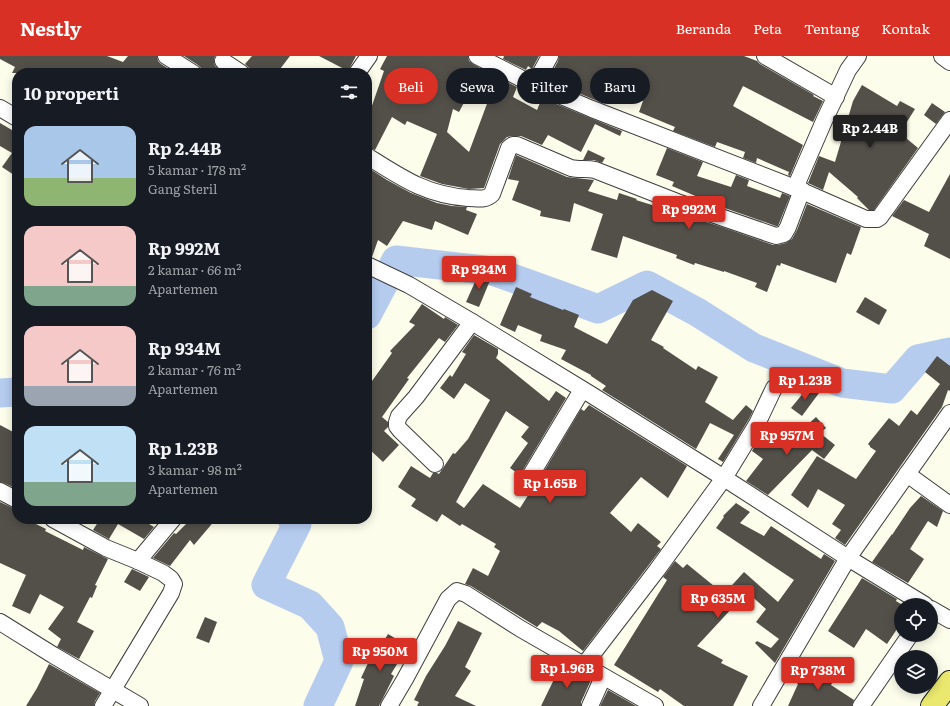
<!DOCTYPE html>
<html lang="id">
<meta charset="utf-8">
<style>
:root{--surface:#171b24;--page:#242831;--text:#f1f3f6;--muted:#9ea1a6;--accent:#d93025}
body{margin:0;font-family:Literata,serif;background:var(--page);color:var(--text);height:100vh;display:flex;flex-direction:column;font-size:15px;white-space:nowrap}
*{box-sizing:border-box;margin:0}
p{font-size:13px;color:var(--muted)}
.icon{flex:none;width:22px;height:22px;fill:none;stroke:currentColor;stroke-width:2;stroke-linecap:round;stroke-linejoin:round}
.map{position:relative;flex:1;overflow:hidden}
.panel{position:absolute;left:12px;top:12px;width:360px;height:456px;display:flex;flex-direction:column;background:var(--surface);border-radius:16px;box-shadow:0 2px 10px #0003}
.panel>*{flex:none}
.top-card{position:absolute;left:384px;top:12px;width:380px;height:36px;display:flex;gap:8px}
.controls{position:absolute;left:894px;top:542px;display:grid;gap:8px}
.controls a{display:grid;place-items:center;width:44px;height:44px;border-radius:50%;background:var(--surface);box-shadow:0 2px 10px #0003;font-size:20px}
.price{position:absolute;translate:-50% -34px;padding:0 9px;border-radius:4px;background:var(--accent);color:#fff;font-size:13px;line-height:26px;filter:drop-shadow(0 1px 2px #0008)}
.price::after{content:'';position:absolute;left:50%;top:24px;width:12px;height:9px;margin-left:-6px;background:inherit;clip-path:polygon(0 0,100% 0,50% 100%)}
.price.selected{background:#222;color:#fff}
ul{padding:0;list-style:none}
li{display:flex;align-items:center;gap:12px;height:100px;padding:0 12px}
li span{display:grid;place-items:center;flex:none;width:112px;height:80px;border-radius:12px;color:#555}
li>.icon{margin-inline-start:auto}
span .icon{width:48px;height:48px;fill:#fffc;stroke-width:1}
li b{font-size:17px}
h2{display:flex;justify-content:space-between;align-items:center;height:48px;padding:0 12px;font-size:17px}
.tag{padding:0 14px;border-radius:18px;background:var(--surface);box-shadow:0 2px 10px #0003;font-size:14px;line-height:36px}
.tag.selected{background:var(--accent);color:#fff}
header{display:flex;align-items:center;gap:24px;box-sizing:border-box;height:56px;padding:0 20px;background:var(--accent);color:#fff}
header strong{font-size:19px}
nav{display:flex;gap:22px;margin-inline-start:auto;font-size:14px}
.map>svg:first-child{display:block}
</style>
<header>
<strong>Nestly</strong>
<nav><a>Beranda</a><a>Peta</a><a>Tentang</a><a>Kontak</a></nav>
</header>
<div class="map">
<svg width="950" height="650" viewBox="0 0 950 650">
<rect width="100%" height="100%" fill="#fcfdeb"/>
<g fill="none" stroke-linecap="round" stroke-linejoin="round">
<g stroke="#b5ccef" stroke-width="29">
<polyline points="367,259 396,204 493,215 598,253 647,229 697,256 754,292 842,327 892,333 918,303 950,296"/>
<polyline points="0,337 17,336"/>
<polyline points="292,463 297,468 266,529 310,549 330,571 339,605 318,650"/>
</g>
</g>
<g fill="#534f49">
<polygon points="0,0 107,0 123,6 128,0 157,0 158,5 161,8 175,17 12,17 15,11 0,3"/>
<polygon points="184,0 215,0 214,5 215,10 224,17 202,17 201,12 198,9"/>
<polygon points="252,0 290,0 277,17 250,17 249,12 245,8"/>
<polygon points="319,0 356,0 348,15"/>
<polygon points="387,0 468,0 469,5 473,8 482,13 459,56 453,53 447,76 469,96 497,21 517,31 513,41 537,54 542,42 622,75 620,80 595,68 581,96 548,79 542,89 521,80 513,80 507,81 500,88 484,132 469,133 442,128 420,120 437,78 407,65 405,69 392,61 375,94 367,91 367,64 384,15 380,13"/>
<polygon points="504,0 539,0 532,13 528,10 526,14 503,3"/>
<polygon points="559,0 744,0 757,5 760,8 814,39 813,40 823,45 813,66 743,30 733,50 803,89 790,120 788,119 789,116 757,102 756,107 743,102 745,96 717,86 715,91 673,75 675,71 639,56 643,45 610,28 602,47 550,25 551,23 549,22 558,5"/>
<polygon points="862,29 897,50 900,45 915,53 900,77 918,92 874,154 869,154 857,142 858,141 829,116 823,134 808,127 819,100 835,106 853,45"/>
<polygon points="932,47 945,56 936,68 924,59"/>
<polygon points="0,67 17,77 17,121 2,111 12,97 0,90"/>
<polygon points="667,92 703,106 697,120 731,131 736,119 749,124 747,130 780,142 782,137 790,140 778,170 776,170 719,150 672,130 674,126 656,119"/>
<polygon points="588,94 605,102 602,107 594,104 583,104"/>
<polygon points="516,99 567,121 594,124 588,135 617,144 619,137 637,143 636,144 722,171 773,189 778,189 786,187 792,183 797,174 807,148 861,171 851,199 847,197 836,227 781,207 780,210 777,209 767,236 755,231 757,227 724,215 724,216 695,207 694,209 676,202 677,199 623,180 617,202 591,194 603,158 574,147 570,166 540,160 541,155 512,144 519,125 508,123"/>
<polygon points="367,111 387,124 411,137 437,147 452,150 467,151 466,154 477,158 468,179 435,165 432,174 403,165 387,190 378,184 372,201 367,200"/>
<polygon points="950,118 950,203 924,190 929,178 892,160 904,144 929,156"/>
<polygon points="479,217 491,222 479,251 466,246"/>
<polygon points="516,231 532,238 530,241 563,254 564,253 579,259 574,271 607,288 633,244 652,234 673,245 651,284 664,291 663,292 696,314 698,310 718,321 705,346 733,364 746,349 753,355 749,363 723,406 718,403 734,379 710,367 696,393 602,334 606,330 591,320 591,319 561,303 566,294 540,285 542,279 518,269 515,276 500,269"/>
<polygon points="865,241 887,254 879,269 856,256"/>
<polygon points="422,248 444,263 445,261 458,269 445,286 439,282 407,322 409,323 382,361 388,366 388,371 384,375 399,389 383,406 367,391 367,332 392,297 390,295 415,269 409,266"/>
<polygon points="474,279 498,293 498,298 496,302 549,345 556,335 566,342 520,419 510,412 528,387 521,381 529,371 506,355 456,446 464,452 483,428 520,452 534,430 537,427 581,353 584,355 589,349 687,410 668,442 641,421 610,457 631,476 638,467 661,486 657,490 661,493 583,595 559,575 542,566 537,571 471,530 465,528 473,512 488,520 500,495 494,491 496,488 462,468 460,470 442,458 437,466 411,450 416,443 398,431 411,410 430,422 433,417 437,417 439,418 453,397 455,398 468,383 490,344 465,327 454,343 440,332 450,319 452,321 466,298 462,296"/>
<polygon points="937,300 950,310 950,335 948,334 942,351 845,489 835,482 841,474 832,468 845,449 818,433 808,452 791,439 817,400 856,423 876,395 870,391 870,390 868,388 889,362 899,370 911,354 917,359 940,328 925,316"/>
<polygon points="809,330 819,337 802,360 791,352"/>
<polygon points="816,361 826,372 820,377 835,389 824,403 812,394 768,439 746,425 763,403 752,395 760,382 765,385 768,381 782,392"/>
<polygon points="0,369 17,378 17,433 4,427 0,426"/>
<polygon points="921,440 943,455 937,471 928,465 910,493 924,503 908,527 872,506 892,478 892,479 910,452"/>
<polygon points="0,446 13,452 17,453 17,463 26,463 46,473 45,475 83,494 84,491 108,503 95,529 97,530 92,542 90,541 77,566 94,575 79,603 57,591 61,583 48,573 64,551 40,538 30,558 12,550 26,519 0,507"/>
<polygon points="736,447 750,456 740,467 764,480 771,470 821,503 824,498 835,505 775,607 755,587 757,585 771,592 779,583 756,566 766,553 747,536 697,590 723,604 721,607 748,620 733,650 684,650 660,633 658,636 614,609 667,524 663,521 675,505 683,512 687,508 714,530 715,529 724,538 744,516 778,546 794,524 716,472 724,461 723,460"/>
<polygon points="100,463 141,463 154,471 144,483 118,468 109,483 93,474"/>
<polygon points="191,463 216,463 194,489 190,484 170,510 153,502 174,477 176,478"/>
<polygon points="132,513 149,521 140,535 124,526"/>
<polygon points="862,522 897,543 896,545 901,548 901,567 887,588 866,573 854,592 828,575"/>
<polygon points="205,561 217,566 209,587 196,582"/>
<polygon points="458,565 482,577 465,611 471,615 455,640 476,650 417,650 419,646 414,644 426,620 445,590"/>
<polygon points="388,578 408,590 391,618 394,620 379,650 355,650 364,623 361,622 376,590 380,592"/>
<polygon points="49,608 100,637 95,645 94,650 26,650 37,632"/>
<polygon points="561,609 591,624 581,646 581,650 541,650"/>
<polygon points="807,610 834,623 831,629 854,644 852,650 788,650 798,628 796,626"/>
<polygon points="608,634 624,643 636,650 600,650"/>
</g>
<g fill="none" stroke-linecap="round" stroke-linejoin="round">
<defs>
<g id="minor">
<polyline points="166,0 193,17"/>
<polyline points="477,0 528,26 592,53 795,132 866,163 877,163 880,161 950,64"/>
<polyline points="765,0 836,41"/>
<polyline points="942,0 950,6"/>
<polyline points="223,5 241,17"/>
<polyline points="357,17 369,0"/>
<polyline points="534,29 550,0"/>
<polyline points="0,52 17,62"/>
<path d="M367,100c35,22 59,39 101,42 9,0 17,3 24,-4l17,-46 4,-3h4l54,23c8,2 16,0 24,2l82,32 99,34 8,-2 4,-7 14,-37"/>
<polyline points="795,132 824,65 848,14 858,0"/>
<polyline points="367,209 409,229 472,266 590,338 724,422 848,502 925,549"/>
<polyline points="435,408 400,374 397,370 397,366 399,360 416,341 472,266"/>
<polyline points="907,418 950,449"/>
<polyline points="529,422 582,334"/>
<polyline points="0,435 17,444"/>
<polyline points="53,463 106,492 138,505 163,517 171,523 174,528 171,537 103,650"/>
<polyline points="138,505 173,463"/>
<polyline points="931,553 950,564"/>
<polyline points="0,566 53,599 140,650"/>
<polyline points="584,609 657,514 724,422 757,368 774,332"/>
<polyline points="389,650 405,623 448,543 457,535 466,538 521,573 655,650"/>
<polyline points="590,650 603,621"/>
<polyline points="761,650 848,502 950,357"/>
<polyline points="861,650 910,579"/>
</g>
<polyline id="primary" points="932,650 950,626"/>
</defs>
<use href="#minor" stroke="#3e3e3e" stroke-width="18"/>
<use href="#primary" stroke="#1c1c1c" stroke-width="24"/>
<use href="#minor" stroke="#fff" stroke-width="16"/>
<use href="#primary" stroke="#eae86e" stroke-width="22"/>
</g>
</svg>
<div class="controls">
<a><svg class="icon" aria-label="locate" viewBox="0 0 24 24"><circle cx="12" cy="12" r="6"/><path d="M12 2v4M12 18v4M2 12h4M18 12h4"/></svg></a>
<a><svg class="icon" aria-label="layers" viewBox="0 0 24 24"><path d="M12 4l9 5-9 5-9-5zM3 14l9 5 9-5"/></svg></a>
</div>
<b class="price selected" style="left:870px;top:93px">Rp 2.44B</b>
<b class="price" style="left:689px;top:174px">Rp 992M</b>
<b class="price" style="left:479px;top:234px">Rp 934M</b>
<b class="price" style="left:805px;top:345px">Rp 1.23B</b>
<b class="price" style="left:787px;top:400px">Rp 957M</b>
<b class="price" style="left:550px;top:448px">Rp 1.65B</b>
<b class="price" style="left:718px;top:563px">Rp 635M</b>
<b class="price" style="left:380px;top:616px">Rp 950M</b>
<b class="price" style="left:567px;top:633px">Rp 1.96B</b>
<b class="price" style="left:818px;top:635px">Rp 738M</b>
<div class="top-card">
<a class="tag selected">Beli</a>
<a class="tag">Sewa</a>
<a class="tag">Filter</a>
<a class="tag">Baru</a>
</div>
<section class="panel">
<h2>10 properti<svg class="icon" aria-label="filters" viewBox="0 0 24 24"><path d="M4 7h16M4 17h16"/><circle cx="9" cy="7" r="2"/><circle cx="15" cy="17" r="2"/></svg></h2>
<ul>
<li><span style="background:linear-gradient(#a9c7e8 65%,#8fb573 0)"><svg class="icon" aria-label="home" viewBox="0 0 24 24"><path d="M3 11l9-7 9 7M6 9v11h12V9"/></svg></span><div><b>Rp 2.44B</b><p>5 kamar · 178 m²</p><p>Gang Steril</p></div></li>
<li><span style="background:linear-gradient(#f6c9c9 75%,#7fa58c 0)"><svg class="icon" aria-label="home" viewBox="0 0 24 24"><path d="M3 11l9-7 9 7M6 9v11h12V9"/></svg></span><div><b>Rp 992M</b><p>2 kamar · 66 m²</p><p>Apartemen</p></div></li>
<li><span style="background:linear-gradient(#f6c9c9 75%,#9aa5b1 0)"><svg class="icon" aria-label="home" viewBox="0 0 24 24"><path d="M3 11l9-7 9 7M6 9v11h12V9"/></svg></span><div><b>Rp 934M</b><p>2 kamar · 76 m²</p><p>Apartemen</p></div></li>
<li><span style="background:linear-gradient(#bfe0f5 70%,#7fa58c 0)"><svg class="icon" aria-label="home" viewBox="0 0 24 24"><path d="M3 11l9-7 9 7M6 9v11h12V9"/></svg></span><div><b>Rp 1.23B</b><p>3 kamar · 98 m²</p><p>Apartemen</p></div></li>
</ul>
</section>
</div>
